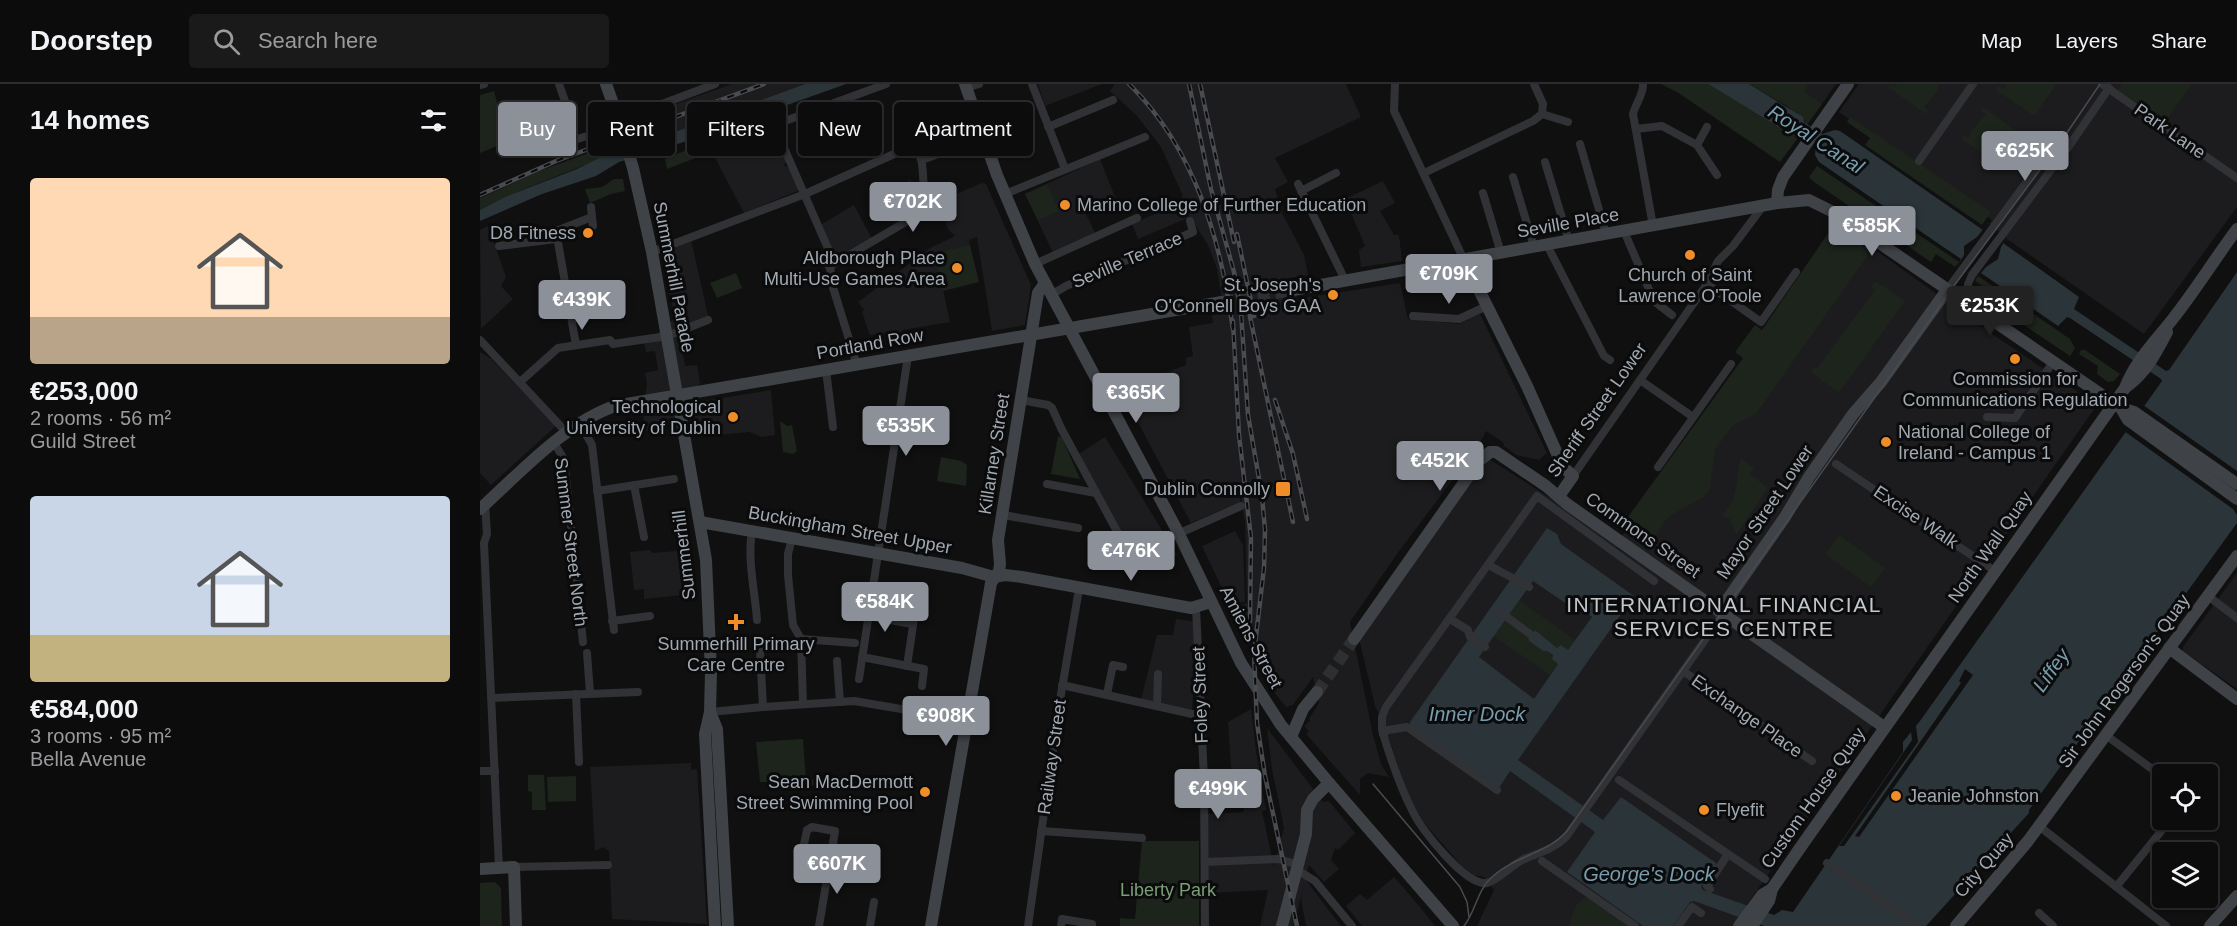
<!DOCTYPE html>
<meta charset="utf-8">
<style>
:root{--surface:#0c0c0d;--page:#1a1a1b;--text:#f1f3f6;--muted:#9a9b9d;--line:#2c2c2e;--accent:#8c9099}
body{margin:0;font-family:Arial,sans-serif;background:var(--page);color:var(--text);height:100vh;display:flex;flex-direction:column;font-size:22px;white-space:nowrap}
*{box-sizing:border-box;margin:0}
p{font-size:20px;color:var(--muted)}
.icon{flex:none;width:33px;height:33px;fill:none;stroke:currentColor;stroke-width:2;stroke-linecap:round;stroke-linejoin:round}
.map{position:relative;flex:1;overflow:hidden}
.panel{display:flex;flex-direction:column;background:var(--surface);width:480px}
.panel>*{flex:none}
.banner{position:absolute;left:18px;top:18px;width:570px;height:54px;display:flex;gap:12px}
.buttons{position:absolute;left:1672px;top:680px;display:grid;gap:12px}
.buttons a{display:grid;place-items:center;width:66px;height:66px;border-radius:6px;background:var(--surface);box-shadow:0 2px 4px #0004,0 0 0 2px var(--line);font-size:30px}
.price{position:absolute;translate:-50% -51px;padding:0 14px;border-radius:6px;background:var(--accent);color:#fff;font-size:20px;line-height:39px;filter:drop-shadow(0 2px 3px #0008)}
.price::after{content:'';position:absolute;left:50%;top:36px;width:18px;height:14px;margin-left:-9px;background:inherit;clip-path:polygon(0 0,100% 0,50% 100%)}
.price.on{background:#222;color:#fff}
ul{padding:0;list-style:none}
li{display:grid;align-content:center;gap:12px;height:318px;padding:0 30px}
li span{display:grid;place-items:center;height:186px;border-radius:6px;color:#555}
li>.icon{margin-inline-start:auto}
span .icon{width:108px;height:108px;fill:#fffc;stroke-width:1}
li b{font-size:26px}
h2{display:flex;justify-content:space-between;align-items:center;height:72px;padding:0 30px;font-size:26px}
.tag{padding:0 21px;border-radius:6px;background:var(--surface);box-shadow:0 2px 4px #0004,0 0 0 2px var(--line);font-size:21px;line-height:54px}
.tag.on{background:var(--accent);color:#fff}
header{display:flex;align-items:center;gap:36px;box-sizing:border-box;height:84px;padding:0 30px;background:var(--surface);border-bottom:2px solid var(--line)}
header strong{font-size:28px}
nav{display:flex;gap:33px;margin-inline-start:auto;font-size:21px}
.search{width:420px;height:54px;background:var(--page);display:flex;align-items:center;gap:15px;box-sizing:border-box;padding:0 21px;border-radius:6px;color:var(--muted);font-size:22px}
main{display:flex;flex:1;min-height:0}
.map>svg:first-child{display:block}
</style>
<header>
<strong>Doorstep</strong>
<div class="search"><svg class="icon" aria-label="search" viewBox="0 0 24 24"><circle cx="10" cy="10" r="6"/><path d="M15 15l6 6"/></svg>Search here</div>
<nav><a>Map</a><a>Layers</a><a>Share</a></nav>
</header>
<main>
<section class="panel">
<h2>14 homes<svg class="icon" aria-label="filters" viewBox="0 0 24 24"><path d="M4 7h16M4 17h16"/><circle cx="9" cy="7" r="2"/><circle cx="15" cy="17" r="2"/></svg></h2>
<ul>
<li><span style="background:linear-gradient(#ffd9b3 75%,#b9a48a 0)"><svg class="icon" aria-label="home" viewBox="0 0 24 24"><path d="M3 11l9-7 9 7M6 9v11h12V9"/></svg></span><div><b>€253,000</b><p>2 rooms · 56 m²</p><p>Guild Street</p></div></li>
<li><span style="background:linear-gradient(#c9d6e8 75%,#c2b280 0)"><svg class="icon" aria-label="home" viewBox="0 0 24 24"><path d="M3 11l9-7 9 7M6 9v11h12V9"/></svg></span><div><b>€584,000</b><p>3 rooms · 95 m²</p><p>Bella Avenue</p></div></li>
</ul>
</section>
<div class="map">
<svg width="1757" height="842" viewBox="0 0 1757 842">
<rect width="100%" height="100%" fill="#101011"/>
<g fill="#1c1c1e">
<polygon points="252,0 325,0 200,46 161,63 150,36"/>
<polygon points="558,0 622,0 565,22"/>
<polygon points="635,0 866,0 881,33 795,74 808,98 795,105 802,129 824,171 828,191 809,194 817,215 920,199 928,235 979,240 1000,230 1067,369 1059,376 1036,371 1024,362 1023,358 1006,347 1000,359 917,470 870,538 893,651 901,680 909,693 888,689 880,695 880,711 826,650 829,648 824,642 830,637 829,635 839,619 833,593 813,621 806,623 794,608 784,591 782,579 768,559 749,524 760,518 762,521 767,519 765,438 760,409 760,418 711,439 641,306 706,281 706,274 713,272 709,243 733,239 732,230 744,228 737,185 728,161 710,133 658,155 652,140 693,122 703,112 681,63 657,32 630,7"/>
<polygon points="1269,0 1356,0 1327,41 1307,22"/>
<polygon points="1379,0 1757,0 1757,123 1664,250 1524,153 1508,142 1512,136 1359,28"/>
<polygon points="286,35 289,44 292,44 306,77 304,82 309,83 320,106 264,129 232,68 239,65 236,54"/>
<polygon points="620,75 635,113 605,128 616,151 574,171 545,110"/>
<polygon points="430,96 441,119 460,117 502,99 506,100 551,201 545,241 512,247 497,153 489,156 490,161 455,169 470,238 422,246 424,261 417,262 413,248 390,251 382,228 384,226 378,218 452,163 475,152 468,145 458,118 442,121 429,128 417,103"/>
<polygon points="903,97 915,119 900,127 914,151 919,151 922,177 881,183 879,166 885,162 865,115"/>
<polygon points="374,121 393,157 351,176 342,140"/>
<polygon points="8,142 26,193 21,202 33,215 1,245 0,146"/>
<polygon points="1362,142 1518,254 1617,321 1252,842 997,842 1014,806 1004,793 994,791 981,781 939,733 923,697 906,645 895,622 879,554 1009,375 1133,454 1142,452"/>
<polygon points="211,156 229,236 198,247 205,282 217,281 220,299 187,343 166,347 163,330 167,299 165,289 178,286 175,267 166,268 163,255 173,253 195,234 180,167"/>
<polygon points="0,268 11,275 76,342 11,401 0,389"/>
<polygon points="291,306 295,351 282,353 269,348 215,353 211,319"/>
<polygon points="625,353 697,471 677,483 666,463 645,458 597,371"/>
<polygon points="755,447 763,461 765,518 749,519 722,462"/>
<polygon points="170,466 172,469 208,466 212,510 164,515 164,505 154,506 150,468"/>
<polygon points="1757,489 1757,605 1703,567 1703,563"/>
<polygon points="696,535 717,538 712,626 661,616 677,551 693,551"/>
<polygon points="771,625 776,667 786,726 782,727 794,783 804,744 792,685 787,644 843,718 849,717 875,749 858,766 855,764 851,776 859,785 844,798 829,781 825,795 861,842 826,842 821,815 825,799 813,842 780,842 788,806 728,809 726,730 763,728 771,703 763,695 752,697 748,638"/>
<polygon points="211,679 211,686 217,685 227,840 132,835 129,767 123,763 115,767 110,683"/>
<polygon points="914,793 940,823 955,842 882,842 866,822 880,810 887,816"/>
</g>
<g fill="#1c241c">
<polygon points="1181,0 1228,0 1308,49 1313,45 1321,50 1300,78 1197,8"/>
<polygon points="1269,0 1329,0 1324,7 1342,20 1327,41 1324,35 1307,22"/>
<polygon points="1410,0 1415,3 1417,0 1460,0 1457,4 1459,5 1444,23 1448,27 1446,30 1408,3"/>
<polygon points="1525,0 1574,0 1576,1 1554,32 1516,6 1518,2 1523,5 1526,1"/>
<polygon points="1642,0 1712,0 1685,38 1638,6"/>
<polygon points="14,7 27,58 0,69 0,11"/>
<polygon points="527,22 535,41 540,40 549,63 533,70 521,39 515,41 513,38 519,35 516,27"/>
<polygon points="1503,23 1541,50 1519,81 1481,55 1484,51 1489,54 1491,50 1490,49 1506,30 1501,27"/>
<polygon points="1370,33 1511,128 1502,141 1385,61 1390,54 1367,38"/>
<polygon points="236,54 239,65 187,85 185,75"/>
<path d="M130,61l4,11c-17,2 -28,9 -44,15 -30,12 -61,23 -90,39v-12l5,-2 52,-24z"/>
<polygon points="1337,82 1479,178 1475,183 1456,170 1451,178 1334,98 1329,93"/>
<polygon points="134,95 143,95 145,107 131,110 110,119 105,105 122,103"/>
<polygon points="567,100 579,127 558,136 545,110"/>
<polygon points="1353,142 1380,160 1388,171 1276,330 1253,341 1235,366 1229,408 1222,414 1195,429 1186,436 1167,464 1140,444 1263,274 1255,268 1275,241 1282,246"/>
<polygon points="490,161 499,198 463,207 454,169"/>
<polygon points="256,189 262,204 237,214 230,199"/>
<polygon points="1498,192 1590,255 1595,264 1590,272 1508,217 1513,209 1495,197"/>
<polygon points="1394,198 1397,198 1425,217 1359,309 1331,288 1334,283 1337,285 1395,206 1391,203"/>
<polygon points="1601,266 1605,266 1640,290 1634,297 1628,298 1617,290 1618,282 1599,270"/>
<polygon points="300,337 307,342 312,341 317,367 313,370 303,368"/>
<polygon points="578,352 582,354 600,395 571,390"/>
<polygon points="461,373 481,377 487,381 486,402 457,397"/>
<path d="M1261,374l13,10 -4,6 18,14 -32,47 -6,-16 -8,-3c19,-22 12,-34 19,-58z"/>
<polygon points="1359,451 1405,484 1391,503 1345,470"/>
<polygon points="1039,516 1095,556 1088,566 1077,564 1055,546 1052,547 1078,580 1070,591 1013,552 1021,543 1014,541 1023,538 1023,540"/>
<polygon points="323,655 326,696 370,691 366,707 325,700 280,698 276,658"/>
<polygon points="48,691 64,691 66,726 52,726 52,708 48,707"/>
<polygon points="96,692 96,717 68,718 67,693"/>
<polygon points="662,757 719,757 719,842 640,842 640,834 655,835"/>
<polygon points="15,798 21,804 22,842 0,842 0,799"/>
<path d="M1109,813l42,29h-62c4,-12 6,-27 20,-29z"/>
</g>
<g fill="#2a3439" fill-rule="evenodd">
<polygon points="325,0 366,0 204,58 139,78 116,92 62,110 0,137 0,126 25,113 97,85 119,74 138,71 161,63 200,46"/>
<path d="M1228,0h41l54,33 1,5 18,12 13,-4 5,1 143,99 5,-7 19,14 -4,6 76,54 -5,12 92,62 3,-1 68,-98v251l-208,287v3l-103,113h-162l-70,-25 -4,1 -17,24h-30l-76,-54 28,-40 -85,-61 -11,17 -89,-63v-3l137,-194 10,6 4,10 73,52 -116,164 85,60 18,-23 95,66v2l-15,22 2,3 71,25 8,-5 11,2 110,-160v-10l17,-21 242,-340 -1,-2 -91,-61 -3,-1 -9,9 -77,-53 -5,6 -18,-14 3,-6 -142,-97 -4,-7 1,-11 -21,-14 -7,3zM1053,497l41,28 3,-3 15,11 -24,33 -7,-5 -4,3 -22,-18 -7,10 15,11h4l6,4 -1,4 6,5 -24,35 -55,-42z"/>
</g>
<g fill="#101011">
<polygon points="1508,139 1527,153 1521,163 1518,175 1506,183 1496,195 1478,181 1484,171 1484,162 1497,153"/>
<polygon points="1663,321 1757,387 1757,431 1753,425 1644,347"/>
<polygon points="1485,585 1493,591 1379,753 1375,752 1481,599 1479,597"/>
<polygon points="1436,642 1438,658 1364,762 1359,762 1432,656 1431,648"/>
</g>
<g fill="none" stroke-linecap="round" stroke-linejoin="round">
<g stroke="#2d2f31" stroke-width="12" stroke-dasharray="12 6" stroke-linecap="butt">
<polyline points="742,218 813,206"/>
<polyline points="837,608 874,555"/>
</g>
<g stroke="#313236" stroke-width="8">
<polyline points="552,0 585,85"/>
<polyline points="915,0 914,27 984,176"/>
<polyline points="1054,0 1063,20 1062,30"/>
<path d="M1163,0c1,9 -8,21 -10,30l20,112"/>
<polyline points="1622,0 1757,94"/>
<polyline points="0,1 4,0"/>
<polyline points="486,4 499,0"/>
<polyline points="182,20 235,0"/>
<polyline points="78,23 86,20 79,0"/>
<polyline points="568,43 633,16"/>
<polyline points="1156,45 1182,42 1217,61 1237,91"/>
<polyline points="1100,60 1126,150"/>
<polyline points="1217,61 1227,43"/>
<polyline points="60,66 141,42"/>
<polyline points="442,76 503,53"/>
<polyline points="1439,77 1493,0"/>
<polyline points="1065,78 1089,157"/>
<polyline points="944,89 1053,37 1062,30 1088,38"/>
<polyline points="1033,93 1054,163"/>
<polyline points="818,100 865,196"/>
<polyline points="821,107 856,89"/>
<polyline points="1003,109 1021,169"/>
<polyline points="525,110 665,53"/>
<polyline points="111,123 113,142"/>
<polyline points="1144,147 1174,217 1192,231"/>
<polyline points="1067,161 1124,272 1130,276"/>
<polyline points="19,162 76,155"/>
<path d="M172,168l153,-58 98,-44 11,-2c12,10 7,29 11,43 1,5 3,10 5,15l-4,4 -97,57"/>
<polyline points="555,180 657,134"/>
<polyline points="1227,200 1281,238 1316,188"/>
<polyline points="1467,206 1571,65"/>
<polyline points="571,211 586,202 713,148 710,137"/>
<polyline points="1487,219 1488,200 1492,191 1589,62 1629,4"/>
<polyline points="933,232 979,235 1007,222"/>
<polyline points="0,256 86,348"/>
<polyline points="96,261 76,147 112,133"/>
<polyline points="377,281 351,197 350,169 294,41 406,0"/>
<polyline points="346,286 353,343"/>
<polyline points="1160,296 1213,333"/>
<polyline points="40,298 78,264 130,256 133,260 187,252 228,236"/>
<polyline points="541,316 568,321 572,324 582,346 645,462 666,466 674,462"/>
<polyline points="1507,333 1535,334 1573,278"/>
<polyline points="99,338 112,361 134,546"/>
<polyline points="74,359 84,375 103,558"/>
<polyline points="1356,380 1515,487"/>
<polyline points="1178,383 1251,280"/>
<polyline points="1093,392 1227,200 1238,177 1253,162 1283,122"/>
<polyline points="567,400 616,409"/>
<polyline points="154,401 164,453"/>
<polyline points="117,407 194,395"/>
<polyline points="5,420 7,450 4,459 19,784"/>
<polyline points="523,431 598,444"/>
<path d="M272,447c-5,29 3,60 5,89"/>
<polyline points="312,454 308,470 308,491 313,541 321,555 323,620"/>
<polyline points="684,456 761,422"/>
<path d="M1009,481c14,9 26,13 40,22"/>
<path d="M1174,497l-117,-85 -151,211 -4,10v13c8,27 18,57 31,82 8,18 54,75 74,71 10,-2 24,-17 35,-23 17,-8 29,-9 44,-23l153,-217 2,-8"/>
<polyline points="1728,512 1757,534"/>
<polyline points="716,524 724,695 725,842"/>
<polyline points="1020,528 1050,550"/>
<polyline points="388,532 427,539"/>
<polyline points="970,535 988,546 990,553 1005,563"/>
<polyline points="132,537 170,532"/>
<polyline points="321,555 375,559"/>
<polyline points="280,566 283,623"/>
<polyline points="107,569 110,609"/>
<polyline points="382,573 444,585 442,602"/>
<polyline points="357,577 360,618"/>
<polyline points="427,582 435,528"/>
<polyline points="1203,587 1332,677"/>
<polyline points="379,595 428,272"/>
<polyline points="582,601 721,632"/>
<polyline points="96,610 99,678"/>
<polyline points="627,610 633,581 643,583"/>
<polyline points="12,614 158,608"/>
<polyline points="677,622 678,590"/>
<polyline points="230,628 283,623 374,617 486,636"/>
<polyline points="903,650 908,646 927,643 1017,706"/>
<polyline points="1627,652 1683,693"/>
<polyline points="0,687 15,687"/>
<polyline points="1139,696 1285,795"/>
<polyline points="1559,742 1686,842"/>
<polyline points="561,747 662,754"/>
<polyline points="1062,777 1155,842"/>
<polyline points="725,778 799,775 818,781"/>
<polyline points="1347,779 1437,842"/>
<polyline points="34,783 128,781"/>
<polyline points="817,786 835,797 872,842"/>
<polyline points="1636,803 1691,735"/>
<polyline points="1230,805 1227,802 1248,770"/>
<polyline points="1559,829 1573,842"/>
<polyline points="339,842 355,747 332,743 327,746 323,765 325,771 350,776"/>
<polyline points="390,842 394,818"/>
<polyline points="548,842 580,616 599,505"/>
<polyline points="581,842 582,835 612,840 612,842"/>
<polyline points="1198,842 1212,823 1221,829"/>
</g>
<g stroke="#3f4246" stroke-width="12">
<polyline points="126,0 141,42"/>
<polyline points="485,0 517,91 555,180 698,448 761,579 801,641 849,699 973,842"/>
<polyline points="144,54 153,84 172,168 226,476 231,588 230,628 225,650 235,842"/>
<polyline points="1297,119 1298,106 1303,93 1368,0"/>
<polyline points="984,176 1047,302 1083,383 1093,392 1079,412"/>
<polyline points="813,206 1297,119 1329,116 1357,130 1641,324 1654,328 1757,400"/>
<path d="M1646,303c20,-14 30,-34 41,-55"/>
<polyline points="1641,324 1648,336 1757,415"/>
<path d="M0,425c40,-36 85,-86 135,-103l607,-104"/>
<polyline points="220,438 482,484 514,493 525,491 542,493 711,524 731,518"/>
<polyline points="1241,528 1245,519 1305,433 1329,393 1373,330 1401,298 1467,206"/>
<polyline points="874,555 1000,376 1010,368 1016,368 1066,402 1087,420 1404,643"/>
<polyline points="1689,564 1757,615"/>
<polyline points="230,628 237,645 248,842"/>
<polyline points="811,653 823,625 837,608"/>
<polyline points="0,785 34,783 36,842"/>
<polyline points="451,842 511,499 519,487 520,480 518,456 558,209 565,199"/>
<polyline points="802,842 826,750 827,726 833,715 849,699"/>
<polyline points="1259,842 1282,811 1292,805"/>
<path d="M1272,842l17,-25 3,-12 28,-41 325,-460c11,-29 32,-48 50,-72 22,-28 41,-59 62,-87"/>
<polyline points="1476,842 1548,757 1757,472"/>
<polyline points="1730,842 1757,812"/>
</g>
<g stroke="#484b4f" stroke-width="1.5">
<polyline points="893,700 980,803 987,818 989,833"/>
<path d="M984,842c12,-15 13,-36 28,-49 22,-21 55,-23 75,-46l389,-548 104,-140 40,-59"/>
</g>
<defs>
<g id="rail">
<path d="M649,0c66,65 92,156 104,246"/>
<polyline points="709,0 731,105 754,188 761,228 768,331 782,412 785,446 784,484 774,569 777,639 785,692 817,842"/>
<polyline points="720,0 754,158"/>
<polyline points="0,111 76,77 284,0"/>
<polyline points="757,150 774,232"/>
<polyline points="768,223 813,438"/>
<polyline points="753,237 759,351 771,454 770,537"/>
<polyline points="795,316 813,370 827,435"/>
</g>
</defs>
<use href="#rail" stroke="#484b4f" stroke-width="4.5"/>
<use href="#rail" stroke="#0b0b0c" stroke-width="2" stroke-dasharray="7" stroke-linecap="butt"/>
<polyline stroke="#3f4246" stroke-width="12" points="141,42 144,54"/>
</g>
<g fill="#ef8d29" stroke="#0b0b0c" stroke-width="2">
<circle cx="585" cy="121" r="6"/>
<circle cx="108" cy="149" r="6"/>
<circle cx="1210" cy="171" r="6"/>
<circle cx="477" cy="184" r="6"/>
<circle cx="853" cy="211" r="6"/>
<circle cx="1535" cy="275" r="6"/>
<circle cx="253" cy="333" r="6"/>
<circle cx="1406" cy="358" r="6"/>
<rect x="795" y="397" width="16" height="16" rx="3"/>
<path d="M253 529h6v6h6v6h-6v6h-6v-6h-6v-6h6z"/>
<circle cx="445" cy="708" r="6"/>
<circle cx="1416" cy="712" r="6"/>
<circle cx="1224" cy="726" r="6"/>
</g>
<g text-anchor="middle" stroke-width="6" stroke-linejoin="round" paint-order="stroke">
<g font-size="18" fill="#a1a9b2" stroke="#0b0b0c">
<text transform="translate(1690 47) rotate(35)" y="6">Park Lane</text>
<text transform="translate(1088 139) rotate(-10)" y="6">Seville Place</text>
<text transform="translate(647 176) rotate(-23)" y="6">Seville Terrace</text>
<text transform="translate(194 193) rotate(79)" y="6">Summerhill Parade</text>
<text transform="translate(390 260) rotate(-10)" y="6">Portland Row</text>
<text transform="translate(1117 326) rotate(-55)" y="6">Sheriff Street Lower</text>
<text transform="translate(514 370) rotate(-81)" y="6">Killarney Street</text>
<text transform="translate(1285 428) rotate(-56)" y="6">Mayor Street Lower</text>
<text transform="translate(1436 433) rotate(34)" y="6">Excise Walk</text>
<text transform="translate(370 446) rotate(10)" y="6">Buckingham Street Upper</text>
<text transform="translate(1163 451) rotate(35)" y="6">Commons Street</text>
<text transform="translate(91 458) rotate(83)" y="6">Summer Street North</text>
<text transform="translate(1510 463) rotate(-55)" y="6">North Wall Quay</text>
<text transform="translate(204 471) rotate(-97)" y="6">Summerhill</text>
<text transform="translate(771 553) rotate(62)" y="6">Amiens Street</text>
<text transform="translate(1644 597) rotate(-54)" y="6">Sir John Rogerson's Quay</text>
<text transform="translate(720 611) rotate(-92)" y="6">Foley Street</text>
<text transform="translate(1267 632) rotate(35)" y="6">Exchange Place</text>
<text transform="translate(572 673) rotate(-82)" y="6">Railway Street</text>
<text transform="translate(1333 714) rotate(-55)" y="6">Custom House Quay</text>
<text transform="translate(1504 781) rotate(-49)" y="6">City Quay</text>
</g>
<g font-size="18" fill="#a1a9b2" stroke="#0b0b0c" text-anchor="end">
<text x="597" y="127" text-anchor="start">Marino College of Further Education</text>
<text x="96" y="155">D8 Fitness</text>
<text x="465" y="180">Aldborough Place<tspan x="465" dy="21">Multi-Use Games Area</tspan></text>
<text x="1210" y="197" text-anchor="middle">Church of Saint<tspan x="1210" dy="21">Lawrence O'Toole</tspan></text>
<text x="841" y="207">St. Joseph's<tspan x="841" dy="21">O'Connell Boys GAA</tspan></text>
<text x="1535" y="301" text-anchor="middle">Commission for<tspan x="1535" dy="21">Communications Regulation</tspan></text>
<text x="241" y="329">Technological<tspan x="241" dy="21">University of Dublin</tspan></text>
<text x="1418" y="354" text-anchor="start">National College of<tspan x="1418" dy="21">Ireland - Campus 1</tspan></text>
<text x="790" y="411">Dublin Connolly</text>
<text x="256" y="566" text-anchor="middle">Summerhill Primary<tspan x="256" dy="21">Care Centre</tspan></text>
<text x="433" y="704">Sean MacDermott<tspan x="433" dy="21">Street Swimming Pool</tspan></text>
<text x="1428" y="718" text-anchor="start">Jeanie Johnston</text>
<text x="1236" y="732" text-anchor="start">Flyefit</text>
</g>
<g font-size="18" fill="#7b9d78" stroke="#0b0b0c">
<text x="688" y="812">Liberty Park</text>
</g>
<g font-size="20" font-style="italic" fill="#779dae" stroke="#0b0b0c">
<text transform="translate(1336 55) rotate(33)" y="7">Royal Canal</text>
<text transform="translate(1571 586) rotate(-55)" y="7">Liffey</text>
<text x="997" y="637">Inner Dock</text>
<text x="1169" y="797">George's Dock</text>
</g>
<g font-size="21" letter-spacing="1.5" fill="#c2c7ce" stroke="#0b0b0c">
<text x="1244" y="528">INTERNATIONAL FINANCIAL<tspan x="1244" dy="24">SERVICES CENTRE</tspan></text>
</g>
</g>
</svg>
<div class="buttons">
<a><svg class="icon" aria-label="locate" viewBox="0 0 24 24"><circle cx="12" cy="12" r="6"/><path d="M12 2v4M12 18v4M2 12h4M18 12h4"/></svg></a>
<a><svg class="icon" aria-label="layers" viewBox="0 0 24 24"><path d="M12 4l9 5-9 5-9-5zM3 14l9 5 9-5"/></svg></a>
</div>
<b class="price" style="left:1545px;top:98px">€625K</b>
<b class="price" style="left:433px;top:149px">€702K</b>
<b class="price" style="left:1392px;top:173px">€585K</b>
<b class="price" style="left:969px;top:221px">€709K</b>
<b class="price" style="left:102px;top:247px">€439K</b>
<b class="price on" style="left:1510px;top:253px">€253K</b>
<b class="price" style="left:656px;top:340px">€365K</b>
<b class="price" style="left:426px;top:373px">€535K</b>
<b class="price" style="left:960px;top:408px">€452K</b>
<b class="price" style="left:651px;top:498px">€476K</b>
<b class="price" style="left:405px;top:549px">€584K</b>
<b class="price" style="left:466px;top:663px">€908K</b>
<b class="price" style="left:738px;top:736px">€499K</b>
<b class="price" style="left:357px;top:811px">€607K</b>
<div class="banner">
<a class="tag on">Buy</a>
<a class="tag">Rent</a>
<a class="tag">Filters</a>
<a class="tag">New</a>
<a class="tag">Apartment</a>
</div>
</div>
</main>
